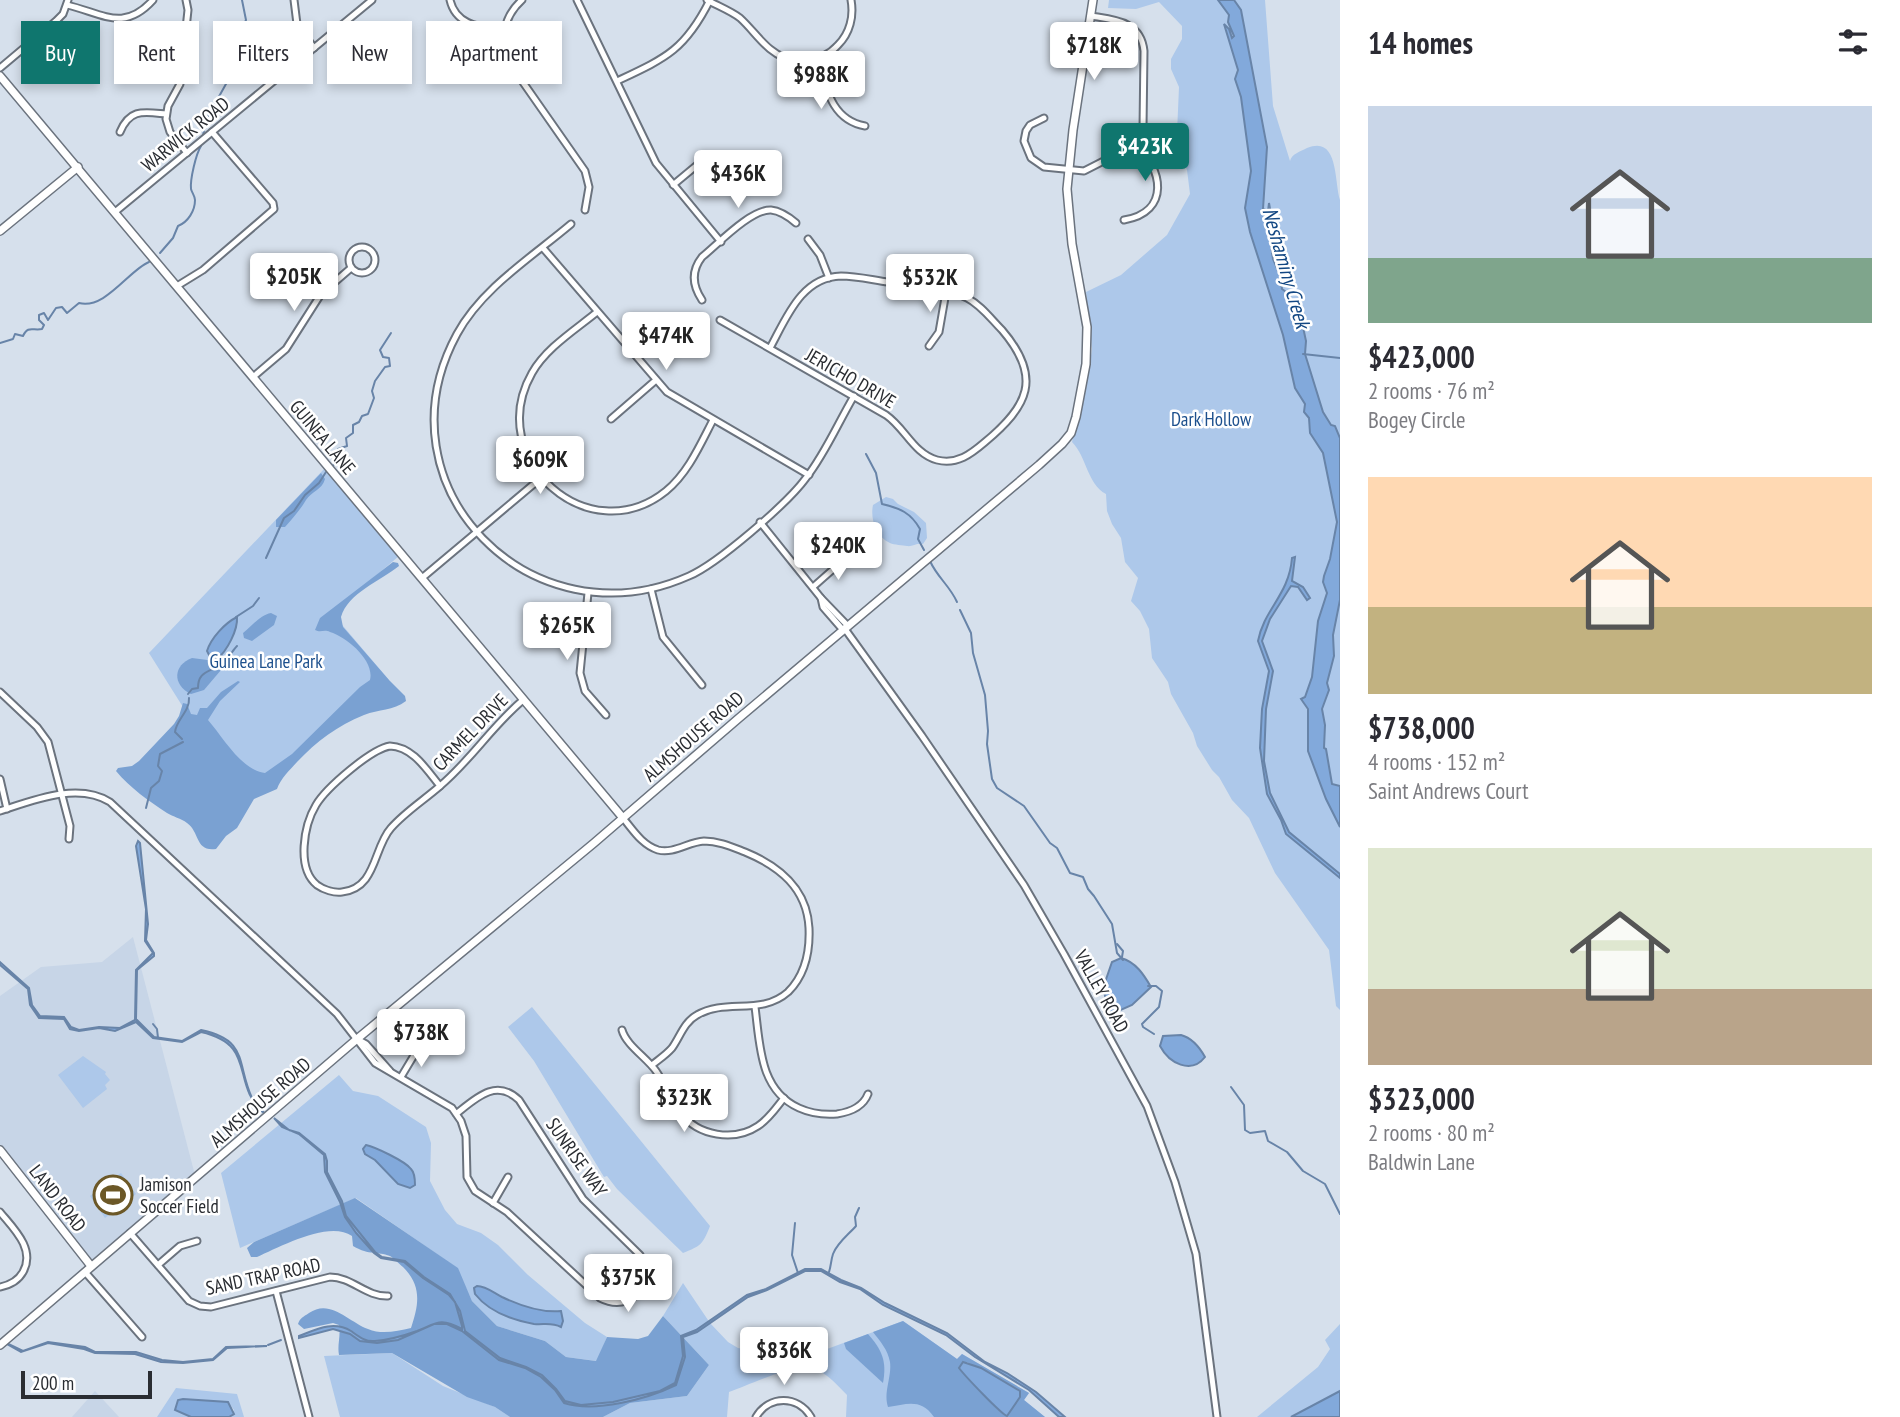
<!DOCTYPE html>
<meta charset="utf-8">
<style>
:root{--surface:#fff;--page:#f2f2f3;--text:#2b2b33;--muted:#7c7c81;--accent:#0f766e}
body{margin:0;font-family:"PT Sans Narrow",sans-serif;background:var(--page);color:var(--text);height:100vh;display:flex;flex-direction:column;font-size:26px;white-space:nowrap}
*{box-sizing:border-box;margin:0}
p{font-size:23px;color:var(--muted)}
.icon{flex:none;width:38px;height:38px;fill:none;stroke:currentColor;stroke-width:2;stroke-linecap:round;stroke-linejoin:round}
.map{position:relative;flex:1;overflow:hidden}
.details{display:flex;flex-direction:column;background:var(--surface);width:560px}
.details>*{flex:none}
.hud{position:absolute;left:21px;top:21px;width:665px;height:63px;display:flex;gap:14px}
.scale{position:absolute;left:21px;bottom:18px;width:131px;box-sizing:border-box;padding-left:7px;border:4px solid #2a2d32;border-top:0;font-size:19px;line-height:24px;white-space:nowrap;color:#2a2d32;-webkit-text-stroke:5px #fff;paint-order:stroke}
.price{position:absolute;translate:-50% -60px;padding:0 16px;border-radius:7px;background:#fff;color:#222;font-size:23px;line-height:46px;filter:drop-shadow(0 2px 4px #0008)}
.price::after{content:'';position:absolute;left:50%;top:42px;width:21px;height:16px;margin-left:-10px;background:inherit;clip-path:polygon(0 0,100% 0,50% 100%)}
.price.selected{background:var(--accent);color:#fff}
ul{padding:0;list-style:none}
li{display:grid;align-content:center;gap:14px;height:371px;padding:0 28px}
li span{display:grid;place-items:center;height:217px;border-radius:0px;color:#555}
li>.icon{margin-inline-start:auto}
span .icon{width:126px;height:126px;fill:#fffc;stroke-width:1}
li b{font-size:30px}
h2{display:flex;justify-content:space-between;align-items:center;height:84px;padding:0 28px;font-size:30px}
.chip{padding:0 24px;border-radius:0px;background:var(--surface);box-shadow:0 4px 10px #0003;font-size:24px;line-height:63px}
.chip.selected{background:var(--accent);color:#fff}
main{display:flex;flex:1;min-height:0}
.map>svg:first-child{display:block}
</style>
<main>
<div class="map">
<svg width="1340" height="1417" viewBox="0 0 1340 1417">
<rect width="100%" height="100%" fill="#d6e0ec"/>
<g fill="#c7d5e7">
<polygon points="133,937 196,1179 91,1266 0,1150 0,996 41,967 102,962"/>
<polygon points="95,1391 119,1417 72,1417"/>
</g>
<g fill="#adc8ea">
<path d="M1109,0h156l8,106 17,55c2,-7 9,-9 17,-13 32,-13 27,33 33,52v810l-4,-4 -7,-56 -54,-77 -26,-55 -17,-18 -13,-23 -7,-7 -15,-24 -4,-13 -22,-39 -3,-12 -16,-24 -3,-29 -9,-18 -9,-10 7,-23 -13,-16 -4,-24 -9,-14 -5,-13 -1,-17c-19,-10 -19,-37 -34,-52l14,-54 6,-39 -6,-57 35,-17 46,-40 23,-41 -3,-24 -9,-21 -1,-16 2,-46 -8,-18v-10l11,-20v-13l-23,-24 -23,7 -28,-1z"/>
<polygon points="325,468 399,556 332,613 389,680 264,786 193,723 149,653"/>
<path d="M886,497l7,2 5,5 16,8 12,11 1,15 -4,6c-7,-1 -11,3 -16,2 -4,-1 -13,-1 -17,-3 -14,-6 -20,-24 -17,-38z"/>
<path d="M532,1007l178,219c-7,18 -9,20 -27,27l-66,-64 -10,-13 -3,1 -70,-116 -26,-34z"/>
<polygon points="83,1056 106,1072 105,1074 110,1080 105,1085 107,1089 83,1108 58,1075"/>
<polygon points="339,1075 353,1091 378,1096 426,1127 431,1143 430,1181 445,1210 457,1224 481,1233 498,1245 528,1275 585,1323 607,1337 597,1361 566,1357 545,1341 497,1326 472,1301 457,1268 356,1198 240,1248 221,1173"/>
<polygon points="121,1173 136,1194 105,1218 90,1196"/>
<path d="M683,1283l27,40 18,19 10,6 18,3 44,-5 19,6 84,-31 54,38 5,-5 67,39 -5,7 21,17h-199l1,-22c-9,-9 -18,-20 -30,-25 -21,-9 -67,15 -88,22l-2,25h-124l27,-14 57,-7 22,-31 -46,-49z"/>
<polygon points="1340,1324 1340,1417 1257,1417 1318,1367 1330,1349 1325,1340"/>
<polygon points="392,1353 443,1386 495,1407 510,1417 340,1417 324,1356"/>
<polygon points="176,1388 237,1394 244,1417 229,1417 232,1416 234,1410 228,1402 183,1399 178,1400 175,1410 191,1417 157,1417"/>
</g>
<g fill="#7aa1d2" fill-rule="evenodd">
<path d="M321,473l4,6c-3,11 -13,12 -19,21 -6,10 -13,18 -21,27h-9v-7z"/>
<path d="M393,562l5,1 1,3c-19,15 -51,27 -58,51l2,10 46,53 16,16 1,5c-13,10 -27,8 -42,14 -27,11 -47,26 -67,47 -8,9 -16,16 -20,27l-23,10 -17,29 -11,8 -10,13c-21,3 -16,-17 -29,-26 -6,-5 -14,-6 -20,-10 -18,-12 -37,-25 -51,-42l2,-3 14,-2 7,-5 35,-37 5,-8 4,-13 4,1 4,10 6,1 3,-7h7l14,-16 17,-11 2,1 -20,19 -12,19c15,17 33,50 57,53l27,-19 68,-67 10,-7c5,-19 -23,-43 -40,-48 -6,-3 -9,1 -15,-2l5,-12z"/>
<path d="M271,613l6,3 -3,9 -22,16 -8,-3 -1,-5c9,-7 17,-18 28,-20z"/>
<path d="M192,658l23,3 6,9 -17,20 -13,4c-19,-9 -18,-29 1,-36z"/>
<path d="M355,1198l103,70 14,33 25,25 48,15 21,16 30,4 11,-24 31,2 10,-3 15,-20 46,49 -22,31 -57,7 -27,14h-93l-15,-10 -28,-10 -75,-44 -53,2c-2,-10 2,-19 0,-30l-6,-2 -29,6 -6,-5c2,-6 5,-7 11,-11 21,-15 40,9 59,16 14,6 29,2 43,-1 8,-24 11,-42 -8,-61 -4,-3 -9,-9 -13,-11 -13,-5 -20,0 -37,-10l-1,-10c-23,-16 -72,11 -95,21h-6l-4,-9 7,-6z"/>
<path d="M903,1321l54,38 5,-5 67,39 -5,7 21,17h-111c-13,-19 -27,-13 -46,-10 -5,-15 4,-30 2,-45 -2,-12 -10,-21 -17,-30zM967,1362l50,27 3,8 -13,19c-19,-9 -30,-36 -40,-54z"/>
<path d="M868,1334c14,16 19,27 15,49l-37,-34 -2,-6z"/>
</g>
<g fill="#82a9db" stroke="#6884a8" stroke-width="2">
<polygon points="1218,0 1234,0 1241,10 1267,147 1263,209 1268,211 1269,203 1273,226 1271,244 1273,259 1280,275 1282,289 1289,294 1293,309 1303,327 1306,341 1305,354 1323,412 1331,425 1335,426 1340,438 1340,600 1333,635 1334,656 1327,683 1329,690 1322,709 1325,725 1324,748 1326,749 1332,784 1340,786 1340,827 1326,799 1308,751 1308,709 1301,699 1305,697 1312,677 1318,621 1327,593 1323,582 1324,576 1330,559 1337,522 1323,453 1310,433 1309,418 1304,412 1305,404 1295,388 1283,335 1250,232 1245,208 1251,171 1241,97 1235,79 1238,70 1224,24 1229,29 1232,38 1234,36 1228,22 1229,15"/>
<path d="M1295,557l-3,24 11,6 7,11 -3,2 -9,-13 -7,-1 -21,33 -8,22 11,30 -7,38 -2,52 6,32 19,39 51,42v4l-54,-44 -5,-14 -14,-26 -7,-46 2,-39 7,-38 -11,-30c6,-32 31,-46 34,-83z"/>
<path d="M237,617c1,13 -10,34 -20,42l-7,-2 -3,-6c4,-13 18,-28 30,-34z"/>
<path d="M138,841l2,2 8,81 -2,16 8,13v3l-17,14 -1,49 18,18 28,4 19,-11c48,10 35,33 51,68 3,7 11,12 13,16 -36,-30 -6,-69 -64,-82l-19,10 -29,-4 -17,-16 -21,9 -16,-3 -20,3 -9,-2 -6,-10 -25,-1 -9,-13 -2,-16 -28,-24v-3l29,26 3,17 8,11 24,1 7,10 8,3 20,-3 21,1 15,-8 1,-50 17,-17 -8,-12 1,-32 -10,-63z"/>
<path d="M1121,958c15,4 23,17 30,29l-19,18 -18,8 -5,-2 -6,-23 9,-26z"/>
<path d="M1181,1035c11,3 19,13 24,22 -14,18 -36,6 -45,-11l3,-10z"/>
<path d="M274,1118l15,12 10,3 26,21 2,7v11l15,29 4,15 29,36 7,5 23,4 19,16 26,17 10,17 5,20 35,27 26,9 16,8 14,14 9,12 16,4 32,-3 47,-11 15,-8 8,-27 -2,-20 15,-6 51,-35 19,-6 39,-20h16l20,11 20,8 24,15 62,30 38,29 22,11 29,19 29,25h-6l-30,-27 -54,-33 -29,-22 -63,-30 -23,-16 -20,-7 -19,-11h-16l-38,19 -19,7 -51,35 -14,5 2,20 -9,28c-29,14 -81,28 -112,18l-9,-13 -14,-13 -16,-9 -26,-8 -37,-29 -15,-7h-13l-36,16 -21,3 -17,-2 -10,-7 -17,-5 -34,9v-2c16,-6 34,-16 52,-5 7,5 14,11 24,10 14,-1 28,-5 42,-10 20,-8 23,-14 45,-2v-3l-7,-24 -6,-7 -26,-17 -19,-16 -23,-4 -7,-5 -18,-20 -11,-16 -5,-15 -15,-30 -1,-17 -25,-21 -17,-7z"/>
<path d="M366,1145c9,2 39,16 45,24 4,4 4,11 4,16l-5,3 -12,-4 -23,-24 -10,-6 -2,-5z"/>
<path d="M477,1286c9,0 17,7 25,11 17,8 40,16 59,14l2,10 -2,6c-10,-5 -17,-2 -27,-3 -22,-4 -45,-12 -59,-30l-1,-6z"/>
<polygon points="0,1340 23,1351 48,1342 85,1347 95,1352 136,1352 162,1360 183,1362 213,1359 226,1347 267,1346 227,1348 213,1360 183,1363 161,1362 135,1354 95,1353 84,1349 48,1343 21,1352"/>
<path d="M963,1362l18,6 39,23v6l-13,19c-6,-2 -42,-40 -48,-48z"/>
<polygon points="1340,1391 1340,1417 1291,1417"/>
<polygon points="183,1399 228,1402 234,1414 229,1417 191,1417 175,1410 178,1400"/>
</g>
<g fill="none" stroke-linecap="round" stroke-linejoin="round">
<g stroke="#6884a8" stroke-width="2">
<path d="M200,139l3,-4 4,-17 29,-52 -3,-13c5,-4 10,-13 7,-20l6,-13 -4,-20"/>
<path d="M160,253l13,-15 5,-12c10,-4 17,-15 17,-26 0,-4 -3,-7 -4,-11 -1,-10 5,-35 10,-43"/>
<path d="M0,343l13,-4 2,-5 8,2c5,-11 10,-5 19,-7l2,-4 -5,-5v-5l5,-2 4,7 8,-12 6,-1 5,6 12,-10c26,7 50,-33 70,-41"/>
<polyline points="1303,354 1340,358"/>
<path d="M866,454l10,19 6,31c18,4 29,9 38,25l-2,10 6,11"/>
<polyline points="333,466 336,459 341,455 338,449 347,446 346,438 353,433 353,425 359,422 362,416 368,414 374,398 372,391 375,381 385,367 390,366 389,358 383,357 380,350 391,333"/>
<polyline points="266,558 284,518 294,511 305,495 319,483 326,472"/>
<path d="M930,561c7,16 20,25 27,41"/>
<polyline points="960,610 971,633 973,653 985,695 988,731 987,744 992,779 997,788 1024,806 1050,843 1057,848 1070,873 1083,877 1088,889 1094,896 1112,924 1117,953 1123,960"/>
<polyline points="236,617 253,606 259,598"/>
<polyline points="218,657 221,665"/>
<path d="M188,694l4,-5 6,-1c0,-17 11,-15 23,-24 7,-4 11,-13 16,-18"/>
<path d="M182,739l-7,-7c1,-12 15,-21 14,-34"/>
<polyline points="146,808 151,788 159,781 162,771 158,766 160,754 183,742"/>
<polyline points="1117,944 1123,951 1122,957"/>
<polyline points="1148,986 1156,986 1162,991 1159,1007 1142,1024 1143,1027 1154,1034"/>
<polyline points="153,1024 157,1029 158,1038"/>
<polyline points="1231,1087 1244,1105 1245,1130 1250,1133 1265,1131 1268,1141 1287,1152 1303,1171 1325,1184 1340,1214"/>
<polyline points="795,1223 792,1255 798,1273"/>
<path d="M829,1272c2,-6 2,-12 4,-18 4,-11 15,-19 23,-28l-1,-9 4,-9"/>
<polyline points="268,1345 281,1340"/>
</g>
<defs>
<g id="street">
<polyline points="186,0 188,10 180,84 168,106 166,119 170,132 187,153"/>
<polyline points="294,0 297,24 314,48"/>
<path d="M450,0c6,26 31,27 54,31"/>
<path d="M522,0c-20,18 -24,45 -9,68l72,103 4,16 -4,23"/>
<polyline points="577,0 656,163 721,242"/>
<path d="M707,0c11,6 24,11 33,18 11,10 19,22 30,31 20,17 51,15 68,-4 12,-12 16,-29 13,-45"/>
<path d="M67,5c37,9 57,27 86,-5"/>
<path d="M817,58c9,29 14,62 48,68"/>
<polyline points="0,68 56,21 63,14 68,0"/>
<path d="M617,81c49,-23 68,-31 93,-81"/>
<path d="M1044,118l-14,7 -4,6 -2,10 7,17 13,9 40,4 47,-24 7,-7 5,-12 1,-77c-3,-30 -29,-31 -53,-35"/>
<path d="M120,132c10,-24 24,-20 46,-18"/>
<polyline points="673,185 708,156"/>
<polyline points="115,212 372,0"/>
<path d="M1124,220c47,-8 39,-52 11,-76"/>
<path d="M571,224c-39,33 -89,64 -114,110 -83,153 75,312 232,242 28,-12 98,-72 117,-98 19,-24 32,-55 48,-82"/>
<polyline points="808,239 820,255 829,278"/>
<circle cx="362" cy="260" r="13"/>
<polyline points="543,248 667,392 809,475"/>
<polyline points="177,286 203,270 274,209 273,203 212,132"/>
<path d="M702,300c-10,-15 -11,-29 0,-43 16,-13 49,-48 69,-47 10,1 18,7 25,13"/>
<path d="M597,312c-22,18 -51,36 -65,61 -49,86 57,180 134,118 22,-18 34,-46 47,-71"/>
<path d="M720,320l166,95c19,13 28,39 51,45 20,5 34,-6 48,-18 43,-36 58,-64 17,-112 -11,-11 -21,-25 -35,-32 -23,-12 -54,-12 -79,-16 -15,-2 -32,-6 -47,-6 -40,1 -55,43 -71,72"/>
<polyline points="929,346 939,332 946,292"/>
<polyline points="253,377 286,349 321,294 351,268"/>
<polyline points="611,419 656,380"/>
<polyline points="760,522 821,598 848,626"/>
<polyline points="422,578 541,478"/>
<polyline points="813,587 847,557"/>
<polyline points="651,589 663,637 702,685"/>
<polyline points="588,593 580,673 585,691 606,715"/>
<polyline points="821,598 823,607 843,630"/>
<polyline points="845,629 922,736 1024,885 1064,954 1147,1106 1175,1182 1196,1254 1217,1417"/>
<polyline points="0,692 37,727 48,742 70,826 69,839"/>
<path d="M390,746c23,1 36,23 50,40 -16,14 -35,26 -49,42 -18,20 -14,60 -49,64 -8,1 -18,-2 -25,-7 -21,-17 -13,-60 -1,-80 10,-17 55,-56 74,-59z"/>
<polyline points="0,779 7,809"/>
<path d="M440,786c31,-26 52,-60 83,-86"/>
<path d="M0,811c34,-11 78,-29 110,-9l227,212 38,49 77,45 9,13 5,15 1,41 8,14 32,21 93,86c31,16 56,-14 40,-43l-57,-56 -64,-99c-23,-22 -43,-2 -63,14"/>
<path d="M623,818c10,12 19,27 35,32 16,4 30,-8 46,-9 15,0 28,6 41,11 34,14 62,36 64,76 1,23 -4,47 -21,64 -27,24 -62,6 -91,23 -13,7 -17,22 -25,33 -6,7 -14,12 -20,17"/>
<path d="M755,1007c5,37 4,83 44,101 11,5 25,7 38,6 13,-2 26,-7 31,-20"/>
<path d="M622,1030c4,15 25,28 34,41 9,13 15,29 25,42 17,23 53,29 77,13 11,-7 18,-18 26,-28"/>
<polyline points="357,1039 366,1044 390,1071"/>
<polyline points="401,1077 419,1047"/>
<polyline points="493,1203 508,1177"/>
<path d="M0,1212c13,16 36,37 23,60 -5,9 -13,13 -23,15"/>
<path d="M130,1233l59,68 11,5 11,1 119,-30c22,0 36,20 58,19"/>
<polyline points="158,1265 180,1246 197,1241"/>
<polyline points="85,1272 142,1337"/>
<polyline points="276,1291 309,1417"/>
<path d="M756,1417c13,-22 42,-22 55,0"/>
</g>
<g id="secondary">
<polyline points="0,76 623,818"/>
<polyline points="0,231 78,167"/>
<polyline points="0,1150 91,1266"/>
<polyline points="0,1345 357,1039 594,843 739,718 1039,465 1062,444 1071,433 1076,417 1086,364 1087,327 1072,244 1067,189 1073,130 1093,0"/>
</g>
</defs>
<use href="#street" stroke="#6b737e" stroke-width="9"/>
<use href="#secondary" stroke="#6b737e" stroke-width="10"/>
<use href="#street" stroke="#fff" stroke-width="5"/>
<use href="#secondary" stroke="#fff" stroke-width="7"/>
</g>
<defs>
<symbol id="stadium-ring" viewBox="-11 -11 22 22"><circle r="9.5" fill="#fff" stroke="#6c5827" stroke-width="1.5"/><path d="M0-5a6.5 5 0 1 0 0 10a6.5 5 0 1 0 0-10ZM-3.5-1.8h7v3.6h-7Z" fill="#6c5827"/></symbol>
</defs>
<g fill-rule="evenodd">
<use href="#stadium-ring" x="91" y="1173" width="44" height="44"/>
</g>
<g text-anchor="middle" stroke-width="5" stroke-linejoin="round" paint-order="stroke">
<g font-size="19" fill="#2a2d32" stroke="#fff">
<text transform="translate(185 134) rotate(-39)" y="7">WARWICK ROAD</text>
<text transform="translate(851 378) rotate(30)" y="7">JERICHO DRIVE</text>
<text transform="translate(323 437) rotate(50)" y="7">GUINEA LANE</text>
<text transform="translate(470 732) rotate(-46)" y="7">CARMEL DRIVE</text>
<text transform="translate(693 736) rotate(-41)" y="7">ALMSHOUSE ROAD</text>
<text transform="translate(1102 991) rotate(61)" y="7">VALLEY ROAD</text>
<text transform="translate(260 1102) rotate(-41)" y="7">ALMSHOUSE ROAD</text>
<text transform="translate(577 1157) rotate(55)" y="7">SUNRISE WAY</text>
<text transform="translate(58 1198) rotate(52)" y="7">LAND ROAD</text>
<text transform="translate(263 1276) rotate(-12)" y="7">SAND TRAP ROAD</text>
</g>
<g font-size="19" fill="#1d508d" stroke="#fff">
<text x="1211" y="426">Dark Hollow</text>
<text x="266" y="668">Guinea Lane Park</text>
</g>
<g font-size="19" fill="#2a2d32" stroke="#fff" text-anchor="start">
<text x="140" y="1191">Jamison<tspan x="140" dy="22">Soccer Field</tspan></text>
</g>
<g font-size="21" font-style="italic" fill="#124783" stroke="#fff">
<text transform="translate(1286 268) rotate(74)" y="7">Neshaminy Creek</text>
</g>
</g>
</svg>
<div class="scale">200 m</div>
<b class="price" style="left:1094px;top:82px">$718K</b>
<b class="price" style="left:821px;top:111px">$988K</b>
<b class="price selected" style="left:1145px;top:183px">$423K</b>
<b class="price" style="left:738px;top:210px">$436K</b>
<b class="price" style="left:294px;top:313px">$205K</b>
<b class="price" style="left:930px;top:314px">$532K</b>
<b class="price" style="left:666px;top:372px">$474K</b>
<b class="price" style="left:540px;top:496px">$609K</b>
<b class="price" style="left:838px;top:582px">$240K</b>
<b class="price" style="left:567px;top:662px">$265K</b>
<b class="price" style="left:421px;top:1069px">$738K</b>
<b class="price" style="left:684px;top:1134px">$323K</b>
<b class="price" style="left:628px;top:1314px">$375K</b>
<b class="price" style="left:784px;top:1387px">$836K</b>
<div class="hud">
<a class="chip selected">Buy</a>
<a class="chip">Rent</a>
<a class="chip">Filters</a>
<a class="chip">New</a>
<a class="chip">Apartment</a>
</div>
</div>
<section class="details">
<h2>14 homes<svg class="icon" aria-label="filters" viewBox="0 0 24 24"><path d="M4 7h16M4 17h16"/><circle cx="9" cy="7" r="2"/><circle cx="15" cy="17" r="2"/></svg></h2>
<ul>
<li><span style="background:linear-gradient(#c9d6e8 70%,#7fa58c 0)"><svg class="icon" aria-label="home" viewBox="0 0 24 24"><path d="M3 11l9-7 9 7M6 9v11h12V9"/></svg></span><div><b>$423,000</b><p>2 rooms · 76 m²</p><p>Bogey Circle</p></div></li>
<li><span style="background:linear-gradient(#ffd9b3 60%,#c2b280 0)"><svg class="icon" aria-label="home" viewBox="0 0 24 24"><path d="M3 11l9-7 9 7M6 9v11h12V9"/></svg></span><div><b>$738,000</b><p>4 rooms · 152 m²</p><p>Saint Andrews Court</p></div></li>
<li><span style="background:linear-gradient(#dfe7d0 65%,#b9a48a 0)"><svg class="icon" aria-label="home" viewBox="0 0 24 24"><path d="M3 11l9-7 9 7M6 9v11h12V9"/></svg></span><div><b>$323,000</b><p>2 rooms · 80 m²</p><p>Baldwin Lane</p></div></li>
</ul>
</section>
</main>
